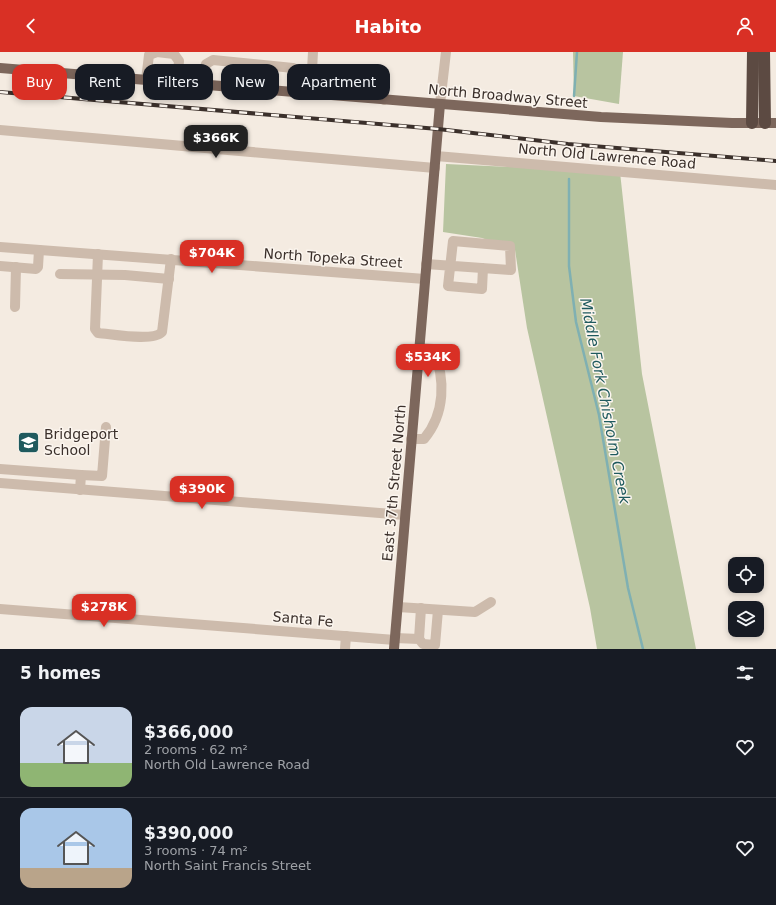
<!DOCTYPE html>
<meta charset="utf-8">
<style>
:root{--surface:#171b24;--page:#20242c;--text:#f1f3f6;--muted:#9ea1a6;--line:#363941;--accent:#d93025}
body{margin:0;font-family:"DejaVu Sans",sans-serif;background:var(--page);color:var(--text);height:100vh;display:flex;flex-direction:column;font-size:15px;white-space:nowrap}
*{box-sizing:border-box;margin:0}
p{font-size:13px;color:var(--muted)}
.icon{flex:none;width:22px;height:22px;fill:none;stroke:currentColor;stroke-width:2;stroke-linecap:round;stroke-linejoin:round}
.map{position:relative;height:597px;overflow:hidden}
.panel{display:flex;flex-direction:column;background:var(--surface);flex:1}
.panel>*{flex:none}
.hud{position:absolute;left:12px;top:12px;width:400px;height:36px;display:flex;gap:8px}
.tools{position:absolute;left:728px;top:505px;display:grid;gap:8px}
.tools a{display:grid;place-items:center;width:36px;height:36px;border-radius:8px;background:var(--surface);box-shadow:0 2px 6px #0003;font-size:20px}
.price{position:absolute;translate:-50% -34px;padding:0 9px;border-radius:8px;background:var(--accent);color:#fff;font-size:13px;line-height:26px;filter:drop-shadow(0 1px 2px #0008)}
.price::after{content:'';position:absolute;left:50%;top:24px;width:12px;height:9px;margin-left:-6px;background:inherit;clip-path:polygon(0 0,100% 0,50% 100%)}
.price.current{background:#222;color:#fff}
ul{padding:0;list-style:none}
li{display:flex;align-items:center;gap:12px;height:100px;padding:0 20px}
li+li{border-top:1px solid var(--line)}
li span{display:grid;place-items:center;flex:none;width:112px;height:80px;border-radius:12px;color:#555}
li>.icon{margin-inline-start:auto}
span .icon{width:48px;height:48px;fill:#fffc;stroke-width:1}
li b{font-size:17px}
h2{display:flex;justify-content:space-between;align-items:center;height:48px;padding:0 20px;font-size:17px}
.tag{padding:0 14px;border-radius:12px;background:var(--surface);box-shadow:0 2px 6px #0003;font-size:14px;line-height:36px}
.tag.current{background:var(--accent);color:#fff}
header{display:flex;justify-content:space-between;align-items:center;height:52px;padding:0 20px;background:var(--accent);color:#fff;font-size:18px;font-weight:700}
.map>svg:first-child{display:block}
</style>
<header><svg class="icon" aria-label="back" viewBox="0 0 24 24"><path d="M15 5l-7 7 7 7"/></svg>Habito<svg class="icon" aria-label="person" viewBox="0 0 24 24"><circle cx="12" cy="8" r="4"/><path d="M4 21q1-7 8-7t8 7"/></svg></header>
<div class="map">
<svg width="776" height="597" viewBox="0 0 776 597">
<rect width="100%" height="100%" fill="#f4ebe1"/>
<g fill="#b8c4a0">
<polygon points="573,0 623,0 619,52 574,44"/>
<polygon points="446,112 620,120 642,322 696,597 597,597 590,556 527,276 515,198 482,186 443,180"/>
</g>
<g fill="none" stroke-linecap="round" stroke-linejoin="round">
<g stroke="#7fb0b2" stroke-width="2.5">
<polyline points="574,44 577,0"/>
<polyline points="569,127 569,214 576,270 599,363 628,536 643,597"/>
</g>
<g stroke="#cdbbac" stroke-width="10">
<polyline points="312,18 313,0"/>
<polyline points="146,28 149,3 157,0 174,2 179,9 177,31"/>
<polyline points="201,33 206,12 213,8 293,16 305,24"/>
<polyline points="303,41 305,24 312,18 376,25 384,31 384,48"/>
<polyline points="440,52 446,0"/>
<polyline points="0,78 435,116"/>
<polyline points="436,104 776,133"/>
<polyline points="0,195 425,227"/>
<path d="M98,202l-3,75 3,4c14,1 55,9 64,-1l9,-73"/>
<polyline points="426,212 511,218 510,194 453,189 448,234 482,237 483,216"/>
<polyline points="0,214 36,217 38,215 39,198"/>
<polyline points="60,222 125,223 169,227"/>
<polyline points="15,255 16,215"/>
<path d="M411,387h13c21,-25 22,-60 9,-90l-14,-1"/>
<polyline points="0,417 81,423"/>
<polyline points="0,431 405,463"/>
<polyline points="80,438 81,423 102,424 106,375"/>
<polyline points="398,555 475,560 491,550"/>
<polyline points="0,557 395,588"/>
<polyline points="395,586 419,587 423,592 435,593 438,558"/>
<polyline points="419,587 421,556"/>
<polyline points="345,597 346,584"/>
</g>
<g stroke="#7d675c" stroke-width="10">
<polyline points="0,16 601,65 732,71 776,71"/>
<polyline points="394,597 440,52"/>
</g>
<g stroke="#5c4a42" stroke-width="12">
<polyline points="764,0 765,71"/>
<polyline points="752,71 753,0"/>
</g>
<defs>
<polyline id="rail" points="0,40 438,77 568,92 776,109"/>
</defs>
<use href="#rail" stroke="#3b302b" stroke-width="4"/>
<use href="#rail" stroke="#fbf5ee" stroke-width="2.5" stroke-dasharray="8" stroke-linecap="butt"/>
</g>
<defs>
<symbol id="school-square" viewBox="-11 -11 22 22"><rect x="-9" y="-9" width="18" height="18" rx="4" fill="#1f5a5e" stroke="#fbf5ee"/><path d="M0-5L7-2L0 1L-7-2ZM-4 1L0 2.5L4 1V4Q0 6-4 4Z" fill="#fff"/></symbol>
</defs>
<g fill-rule="evenodd">
<use href="#school-square" x="16" y="378" width="25" height="25"/>
</g>
<g text-anchor="middle" stroke-width="3" stroke-linejoin="round" paint-order="stroke">
<g font-size="14" fill="#3b302b" stroke="#fbf5ee">
<text transform="translate(508 44) rotate(5)" y="5">North Broadway Street</text>
<text transform="translate(607 104) rotate(5)" y="5">North Old Lawrence Road</text>
<text transform="translate(333 206) rotate(4)" y="5">North Topeka Street</text>
<text transform="translate(394 431) rotate(-85)" y="5">East 37th Street North</text>
<text transform="translate(303 567) rotate(5)" y="5">Santa Fe</text>
</g>
<g font-size="14" fill="#3b302b" stroke="#fbf5ee" text-anchor="start">
<text x="44" y="387">Bridgeport<tspan x="44" dy="16">School</tspan></text>
</g>
<g font-size="15" font-style="italic" fill="#1f5a5e" stroke="#fbf5ee">
<text transform="translate(605 349) rotate(79)" y="5">Middle Fork Chisholm Creek</text>
</g>
</g>
</svg>
<div class="tools">
<a><svg class="icon" aria-label="locate" viewBox="0 0 24 24"><circle cx="12" cy="12" r="6"/><path d="M12 2v4M12 18v4M2 12h4M18 12h4"/></svg></a>
<a><svg class="icon" aria-label="layers" viewBox="0 0 24 24"><path d="M12 4l9 5-9 5-9-5zM3 14l9 5 9-5"/></svg></a>
</div>
<b class="price current" style="left:216px;top:107px">$366K</b>
<b class="price" style="left:212px;top:222px">$704K</b>
<b class="price" style="left:428px;top:326px">$534K</b>
<b class="price" style="left:202px;top:458px">$390K</b>
<b class="price" style="left:104px;top:576px">$278K</b>
<div class="hud">
<a class="tag current">Buy</a>
<a class="tag">Rent</a>
<a class="tag">Filters</a>
<a class="tag">New</a>
<a class="tag">Apartment</a>
</div>
</div>
<section class="panel">
<h2>5 homes<svg class="icon" aria-label="filters" viewBox="0 0 24 24"><path d="M4 7h16M4 17h16"/><circle cx="9" cy="7" r="2"/><circle cx="15" cy="17" r="2"/></svg></h2>
<ul>
<li><span style="background:linear-gradient(#c9d6e8 70%,#8fb573 0)"><svg class="icon" aria-label="home" viewBox="0 0 24 24"><path d="M3 11l9-7 9 7M6 9v11h12V9"/></svg></span><div><b>$366,000</b><p>2 rooms · 62 m²</p><p>North Old Lawrence Road</p></div><svg class="icon" aria-label="heart" viewBox="0 0 24 24"><path d="M12 20l-8-8c-3-5 5-10 8-4 3-6 11-1 8 4z"/></svg></li>
<li><span style="background:linear-gradient(#a9c7e8 75%,#b9a48a 0)"><svg class="icon" aria-label="home" viewBox="0 0 24 24"><path d="M3 11l9-7 9 7M6 9v11h12V9"/></svg></span><div><b>$390,000</b><p>3 rooms · 74 m²</p><p>North Saint Francis Street</p></div><svg class="icon" aria-label="heart" viewBox="0 0 24 24"><path d="M12 20l-8-8c-3-5 5-10 8-4 3-6 11-1 8 4z"/></svg></li>
</ul>
</section>
